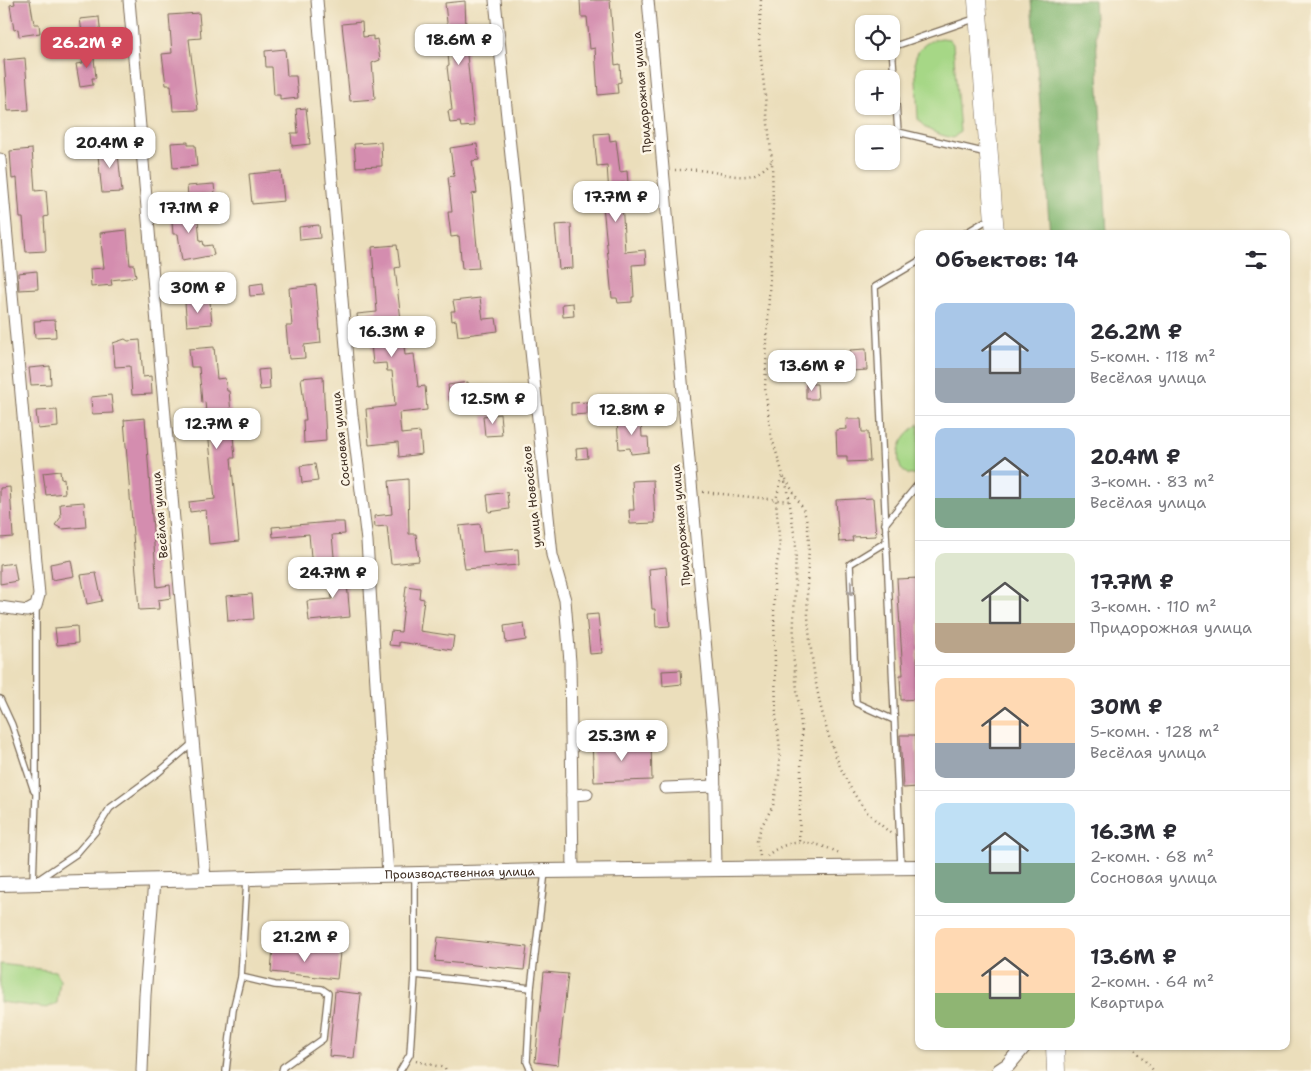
<!DOCTYPE html>
<html lang="ru">
<meta charset="utf-8">
<style>
:root{--surface:#fff;--page:#f7f7f7;--text:#2b2b33;--muted:#7c7c81;--line:#e1e1e2;--accent:#d1495b}
body{margin:0;font-family:"Shantell Sans",sans-serif;background:var(--page);color:var(--text);height:100vh;display:flex;flex-direction:column;font-size:19px;white-space:nowrap}
*{box-sizing:border-box;margin:0}
p{font-size:16px;color:var(--muted)}
.icon{flex:none;width:28px;height:28px;fill:none;stroke:currentColor;stroke-width:2;stroke-linecap:round;stroke-linejoin:round}
.map{position:relative;flex:1;overflow:hidden}
.side{position:absolute;left:915px;top:230px;width:375px;height:820px;display:flex;flex-direction:column;background:var(--surface);border-radius:10px;box-shadow:0 1px 4px #0004}
.side>*{flex:none}
.tools{position:absolute;left:855px;top:15px;display:grid;gap:10px}
.tools a{display:grid;place-items:center;width:45px;height:45px;border-radius:10px;background:var(--surface);box-shadow:0 1px 4px #0004;font-size:25px}
.price{position:absolute;translate:-50% -42px;padding:0 11px;border-radius:10px;background:#fff;color:#222;font-size:16px;line-height:32px;filter:drop-shadow(0 1px 2px #0008)}
.price::after{content:'';position:absolute;left:50%;top:30px;width:15px;height:11px;margin-left:-8px;background:inherit;clip-path:polygon(0 0,100% 0,50% 100%)}
.price.active{background:var(--accent);color:#fff}
ul{padding:0;list-style:none}
li{display:flex;align-items:center;gap:15px;height:125px;padding:0 20px}
li+li{border-top:1px solid var(--line)}
li span{display:grid;place-items:center;flex:none;width:140px;height:100px;border-radius:10px;color:#555}
li>.icon{margin-inline-start:auto}
span .icon{width:60px;height:60px;fill:#fffc;stroke-width:1}
li b{font-size:21px}
h2{display:flex;justify-content:space-between;align-items:center;height:60px;padding:0 20px;font-size:21px}
.map>svg:first-child{display:block}
</style>
<div class="map">
<svg width="1311" height="1071" viewBox="0 0 1311 1071">
<rect width="100%" height="100%" fill="#fcf5e5"/>
<filter id="ink" filterUnits="userSpaceOnUse"><feTurbulence type="fractalNoise" baseFrequency=".02" numOctaves="2"/><feDisplacementMap in="SourceGraphic" scale="10" xChannelSelector="R" yChannelSelector="G"/><feConvolveMatrix kernelMatrix="1 2 1 2 8 2 1 2 1" color-interpolation-filters="sRGB"/></filter>
<filter id="wash" filterUnits="userSpaceOnUse"><feTurbulence type="fractalNoise" baseFrequency=".0096" numOctaves="4" result="noise"/><feDisplacementMap in="SourceGraphic" scale="20" xChannelSelector="R" yChannelSelector="G"/><feGaussianBlur stdDeviation="1.12" result="paint"/><feColorMatrix in="noise" values="0 0 0 0 0 0 0 0 0 0 0 0 0 0 0 0 0 1.4 0 .05"/><feComposite in="paint" operator="in"/></filter>
<g filter="url(#wash)">
<rect width="100%" height="100%" fill="#ebdebb"/>
<g fill="#a6d786" stroke="#708052">
<path d="M942,38l7,1 4,5 7,88 -7,6c-13,-3 -28,-7 -35,-19l-3,-59c3,-13 13,-20 27,-22z"/>
<path d="M919,424v50l-10,1 -8,-6c-7,-20 2,-34 18,-45z"/>
<polygon points="0,964 55,971 60,980 57,1003 47,1008 0,1002"/>
</g>
<polygon fill="#84b873" stroke="#607148" points="1032,0 1094,0 1107,234 1050,234"/>
<g id="blocks">
<g fill="#d48daf">
<polygon points="14,0 30,0 34,24 39,24 40,33 19,36 18,29 14,30 10,5 15,4"/>
<polygon points="580,0 610,0 615,65 620,64 621,82 617,83 618,93 598,95 595,48 590,49 587,17 581,17"/>
<polygon points="465,1 467,55 474,126 461,127 460,122 450,123 448,111 452,110 447,66 449,65 447,42 449,42 445,3"/>
<polygon points="199,13 201,38 189,39 198,110 173,111 171,85 166,85 162,54 172,53 169,15"/>
<polygon points="99,17 101,37 83,39 80,19"/>
<polygon points="362,22 363,37 373,36 373,40 377,39 380,60 372,63 375,99 350,101 342,24"/>
<polygon points="93,48 96,78 92,78 93,85 80,87 76,64 83,63 82,50"/>
<polygon points="285,49 287,76 296,76 298,98 280,100 280,95 274,95 272,67 266,67 265,51"/>
<polygon points="25,58 29,110 8,111 4,60"/>
<polygon points="306,108 310,144 292,146 291,133 298,133 296,109"/>
<polygon points="609,133 610,141 616,140 620,172 627,171 628,183 621,183 625,252 645,250 646,264 632,265 634,297 632,297 632,302 618,303 617,298 612,298 602,195 609,194 607,165 597,166 594,134"/>
<polygon points="188,142 188,145 195,145 197,166 173,168 171,143"/>
<polygon points="381,142 382,166 356,167 354,144"/>
<polygon points="117,144 122,192 102,193 97,146"/>
<polygon points="477,144 479,160 472,161 477,193 472,194 479,268 462,269 459,236 451,237 448,212 452,212 448,177 454,176 450,148"/>
<polygon points="32,149 35,191 46,190 48,216 44,217 46,251 26,252 23,218 20,218 17,178 12,179 10,151"/>
<polygon points="281,171 284,201 252,204 249,174"/>
<polygon points="214,184 215,194 188,196 187,186"/>
<polygon points="197,208 200,242 203,241 204,246 212,245 214,255 182,261 178,234 173,234 171,210"/>
<polygon points="571,224 573,268 559,269 555,225"/>
<polygon points="319,225 320,238 300,240 299,227"/>
<polygon points="127,230 130,265 134,265 136,277 111,280 112,285 91,287 90,269 104,268 100,233"/>
<polygon points="397,245 400,267 395,268 405,355 414,354 418,387 425,386 427,410 399,413 401,434 420,432 422,454 399,457 398,442 369,445 366,409 395,406 394,390 392,371 387,371 386,363 373,364 369,323 358,324 357,314 377,312 372,247"/>
<polygon points="37,271 38,289 19,290 18,273"/>
<polygon points="263,283 264,295 250,296 249,285"/>
<polygon points="316,285 321,343 304,345 305,358 289,359 286,326 292,326 289,288"/>
<polygon points="480,298 483,319 496,318 498,331 458,336 456,320 452,321 451,311 455,311 453,301"/>
<polygon points="210,301 212,324 187,326 185,303"/>
<polygon points="573,303 574,316 563,317 562,304"/>
<polygon points="55,320 56,337 35,338 34,321"/>
<polygon points="125,339 128,341 140,340 143,377 151,376 152,394 132,395 130,366 115,367 113,343"/>
<polygon points="214,347 217,379 225,378 227,391 229,391 235,458 231,458 239,541 209,544 206,510 190,512 189,502 215,499 205,402 202,403 199,367 191,367 189,349"/>
<polygon points="866,349 867,370 852,371 850,350"/>
<polygon points="50,366 51,384 31,385 29,368"/>
<polygon points="269,369 270,389 260,390 258,370"/>
<polygon points="323,376 326,441 304,443 303,420 306,420 301,378"/>
<polygon points="468,382 470,400 450,402 448,385"/>
<polygon points="806,384 817,384 818,399 806,399"/>
<polygon points="111,395 113,413 92,414 91,397"/>
<polygon points="587,402 588,414 571,415 571,403"/>
<polygon points="57,410 58,427 38,429 36,411"/>
<polygon points="500,414 502,435 485,436 483,416"/>
<polygon points="145,418 157,587 170,585 171,598 158,600 159,609 139,610 124,420"/>
<polygon points="641,419 642,437 648,437 649,452 631,454 630,448 619,449 617,420"/>
<polygon points="846,419 861,419 862,432 868,432 870,461 847,462 847,456 837,456 836,430 847,429"/>
<polygon points="587,448 588,458 577,459 576,449"/>
<polygon points="315,464 318,481 302,483 300,466"/>
<polygon points="60,471 61,479 64,478 65,493 46,495 43,473"/>
<polygon points="408,479 409,534 416,534 419,561 391,564 387,526 375,527 374,516 392,514 389,481"/>
<polygon points="653,480 655,523 630,524 629,510 634,510 632,481"/>
<polygon points="10,487 13,537 0,538 0,488"/>
<polygon points="507,492 509,509 489,512 487,495"/>
<polygon points="873,498 876,536 852,537 853,541 839,542 836,500"/>
<polygon points="84,502 86,527 62,529 55,525 61,517 60,504"/>
<polygon points="331,522 344,522 345,534 332,535 335,567 312,569 309,534 273,537 272,527"/>
<polygon points="480,524 483,552 518,549 519,565 465,569 459,526"/>
<polygon points="71,560 74,576 52,580 50,564"/>
<polygon points="14,563 17,581 0,584 0,565"/>
<polygon points="666,567 670,626 656,627 655,609 652,609 649,569"/>
<polygon points="351,570 352,583 347,583 350,617 309,621 307,601 332,599 329,573"/>
<polygon points="96,573 102,601 87,604 81,575"/>
<polygon points="919,578 919,651 917,651 919,699 901,700 900,675 903,675 897,579"/>
<polygon points="406,586 420,588 419,598 424,599 420,631 454,636 452,650 399,642 399,646 389,645 391,631 401,632"/>
<polygon points="252,594 254,619 228,621 226,596"/>
<polygon points="598,614 602,653 590,654 586,615"/>
<polygon points="524,623 526,640 506,643 504,626"/>
<polygon points="77,626 78,643 57,645 55,628"/>
<polygon points="681,670 682,684 663,686 662,671"/>
<polygon points="900,735 916,735 918,787 903,788"/>
<polygon points="651,742 652,780 594,782 592,743"/>
<polygon points="438,937 527,947 524,970 435,961"/>
<polygon points="273,947 340,953 337,979 271,972"/>
<polygon points="544,972 568,974 558,1065 535,1062"/>
<polygon points="335,991 361,994 354,1058 329,1056"/>
</g>
</g>
</g>
<g filter="url(#ink)">
<use href="#blocks" fill-opacity="0" stroke="#796955" stroke-width="1"/>
<g fill="none" stroke-linecap="round" stroke-linejoin="round">
<defs>
<g id="service">
<polyline points="977,18 892,47 898,132 987,153"/>
<polyline points="964,234 992,217"/>
<polyline points="885,524 919,483"/>
<polyline points="886,542 850,564 856,703 894,720"/>
<polyline points="0,699 12,725 34,791"/>
<polyline points="901,866 875,287 919,261"/>
<polyline points="39,879 76,854 95,832 110,808 159,772 193,743"/>
<polyline points="247,879 241,977 275,985 322,989 328,993 323,1039 283,1067 282,1071"/>
<polyline points="33,883 36,796 36,606"/>
<polyline points="415,975 531,988"/>
<polyline points="226,1071 233,1010 241,977"/>
<polyline points="400,1071 410,1054 415,975 415,875"/>
<polyline points="531,1071 527,1062 531,988 545,872"/>
</g>
<g id="minor">
<polyline points="129,0 205,878"/>
<polyline points="317,0 351,407 367,541 388,875"/>
<polyline points="495,0 552,555 565,600 570,662 573,871"/>
<polyline points="648,0 714,740 716,869"/>
<polyline points="0,159 39,595 36,606 27,611 0,607"/>
<polyline points="665,788 715,786"/>
<polyline points="572,795 587,794"/>
<polyline points="142,1071 145,995 154,881"/>
</g>
<g id="tertiary">
<path id="s1" d="M0,884l545,-13 374,-4"/>
<polyline points="999,1071 1008,1065 1024,1046"/>
</g>
<g id="primary">
<polyline points="977,0 995,234"/>
<polyline points="1055,1046 1056,1071"/>
</g>
</defs>
<use href="#service" stroke="#796955" stroke-width="8"/>
<use href="#minor" stroke="#796955" stroke-width="13"/>
<use href="#tertiary" stroke="#796955" stroke-width="16"/>
<use href="#primary" stroke="#796955" stroke-width="19"/>
<g stroke="#796955" stroke-width="2.5" stroke-dasharray="1 4" stroke-linecap="butt">
<polyline points="761,0 759,40 772,161 773,204 765,388 771,435 788,491 796,547 793,654 802,734 799,842"/>
<path d="M675,170c10,0 21,-1 31,1 26,3 45,14 65,-9"/>
<path d="M786,479c5,10 12,20 17,30 10,24 4,55 4,80 1,69 15,166 59,222 7,8 17,15 25,23"/>
<polyline points="703,492 789,501"/>
<polyline points="760,856 757,841 761,827 773,806 779,776 780,749 776,716 774,614 774,578 780,548 776,500 782,475"/>
<path d="M767,856c22,-20 49,-15 74,-2"/>
<polyline points="1132,1046 1154,1071"/>
<polyline points="416,1061 445,1068 446,1071"/>
</g>
<use href="#service" stroke="#fff" stroke-width="5.5"/>
<use href="#minor" stroke="#fff" stroke-width="11"/>
<use href="#tertiary" stroke="#fff" stroke-width="14"/>
<use href="#primary" stroke="#fff" stroke-width="18"/>
</g>
<defs><path id="oneway-shaft" d="M-6 0H5M1.5-3L5.5 0L1.5 3" fill="none" stroke-width="1.6" stroke-linecap="round" stroke-linejoin="round" transform="scale(1.25)"/></defs>
<use stroke="#a79f9a" href="#oneway-shaft" transform="translate(851 588) rotate(88)"/>
</g>
<g text-anchor="middle" stroke-width="5" stroke-linejoin="round" paint-order="stroke">
<g font-size="12" fill="#3b2a1e" stroke="#fcf5e5">
<text transform="translate(642 92) rotate(-95)" y="4">Придорожная улица</text>
<text transform="translate(341 439) rotate(-96)" y="4">Сосновая улица</text>
<text transform="translate(532 497) rotate(-96)" y="4">улица Новосёлов</text>
<text transform="translate(160 515) rotate(-95)" y="4">Весёлая улица</text>
<text transform="translate(681 525) rotate(-95)" y="4">Придорожная улица</text>
<text dy="4" stroke="none"><textPath href="#s1" startOffset="460">Производственная улица</textPath></text>
</g>
</g>
</svg>
<div class="tools">
<a><svg class="icon" aria-label="locate" viewBox="0 0 24 24"><circle cx="12" cy="12" r="6"/><path d="M12 2v4M12 18v4M2 12h4M18 12h4"/></svg></a>
<a>+</a>
<a>−</a>
</div>
<b class="price" style="left:459px;top:66px">18.6M ₽</b>
<b class="price active" style="left:87px;top:69px">26.2M ₽</b>
<b class="price" style="left:110px;top:169px">20.4M ₽</b>
<b class="price" style="left:616px;top:223px">17.7M ₽</b>
<b class="price" style="left:189px;top:234px">17.1M ₽</b>
<b class="price" style="left:198px;top:314px">30M ₽</b>
<b class="price" style="left:392px;top:358px">16.3M ₽</b>
<b class="price" style="left:812px;top:392px">13.6M ₽</b>
<b class="price" style="left:493px;top:425px">12.5M ₽</b>
<b class="price" style="left:632px;top:436px">12.8M ₽</b>
<b class="price" style="left:217px;top:450px">12.7M ₽</b>
<b class="price" style="left:333px;top:599px">24.7M ₽</b>
<b class="price" style="left:622px;top:762px">25.3M ₽</b>
<b class="price" style="left:305px;top:963px">21.2M ₽</b>
<section class="side">
<h2>Объектов: 14<svg class="icon" aria-label="filters" viewBox="0 0 24 24"><path d="M4 7h16M4 17h16"/><circle cx="9" cy="7" r="2"/><circle cx="15" cy="17" r="2"/></svg></h2>
<ul>
<li><span style="background:linear-gradient(#a9c7e8 65%,#9aa5b1 0)"><svg class="icon" aria-label="home" viewBox="0 0 24 24"><path d="M3 11l9-7 9 7M6 9v11h12V9"/></svg></span><div><b>26.2M ₽</b><p>5-комн. · 118 m²</p><p>Весёлая улица</p></div></li>
<li><span style="background:linear-gradient(#a9c7e8 70%,#7fa58c 0)"><svg class="icon" aria-label="home" viewBox="0 0 24 24"><path d="M3 11l9-7 9 7M6 9v11h12V9"/></svg></span><div><b>20.4M ₽</b><p>3-комн. · 83 m²</p><p>Весёлая улица</p></div></li>
<li><span style="background:linear-gradient(#dfe7d0 70%,#b9a48a 0)"><svg class="icon" aria-label="home" viewBox="0 0 24 24"><path d="M3 11l9-7 9 7M6 9v11h12V9"/></svg></span><div><b>17.7M ₽</b><p>3-комн. · 110 m²</p><p>Придорожная улица</p></div></li>
<li><span style="background:linear-gradient(#ffd9b3 65%,#9aa5b1 0)"><svg class="icon" aria-label="home" viewBox="0 0 24 24"><path d="M3 11l9-7 9 7M6 9v11h12V9"/></svg></span><div><b>30M ₽</b><p>5-комн. · 128 m²</p><p>Весёлая улица</p></div></li>
<li><span style="background:linear-gradient(#bfe0f5 60%,#7fa58c 0)"><svg class="icon" aria-label="home" viewBox="0 0 24 24"><path d="M3 11l9-7 9 7M6 9v11h12V9"/></svg></span><div><b>16.3M ₽</b><p>2-комн. · 68 m²</p><p>Сосновая улица</p></div></li>
<li><span style="background:linear-gradient(#ffd9b3 65%,#8fb573 0)"><svg class="icon" aria-label="home" viewBox="0 0 24 24"><path d="M3 11l9-7 9 7M6 9v11h12V9"/></svg></span><div><b>13.6M ₽</b><p>2-комн. · 64 m²</p><p>Квартира</p></div></li>
</ul>
</section>
</div>
